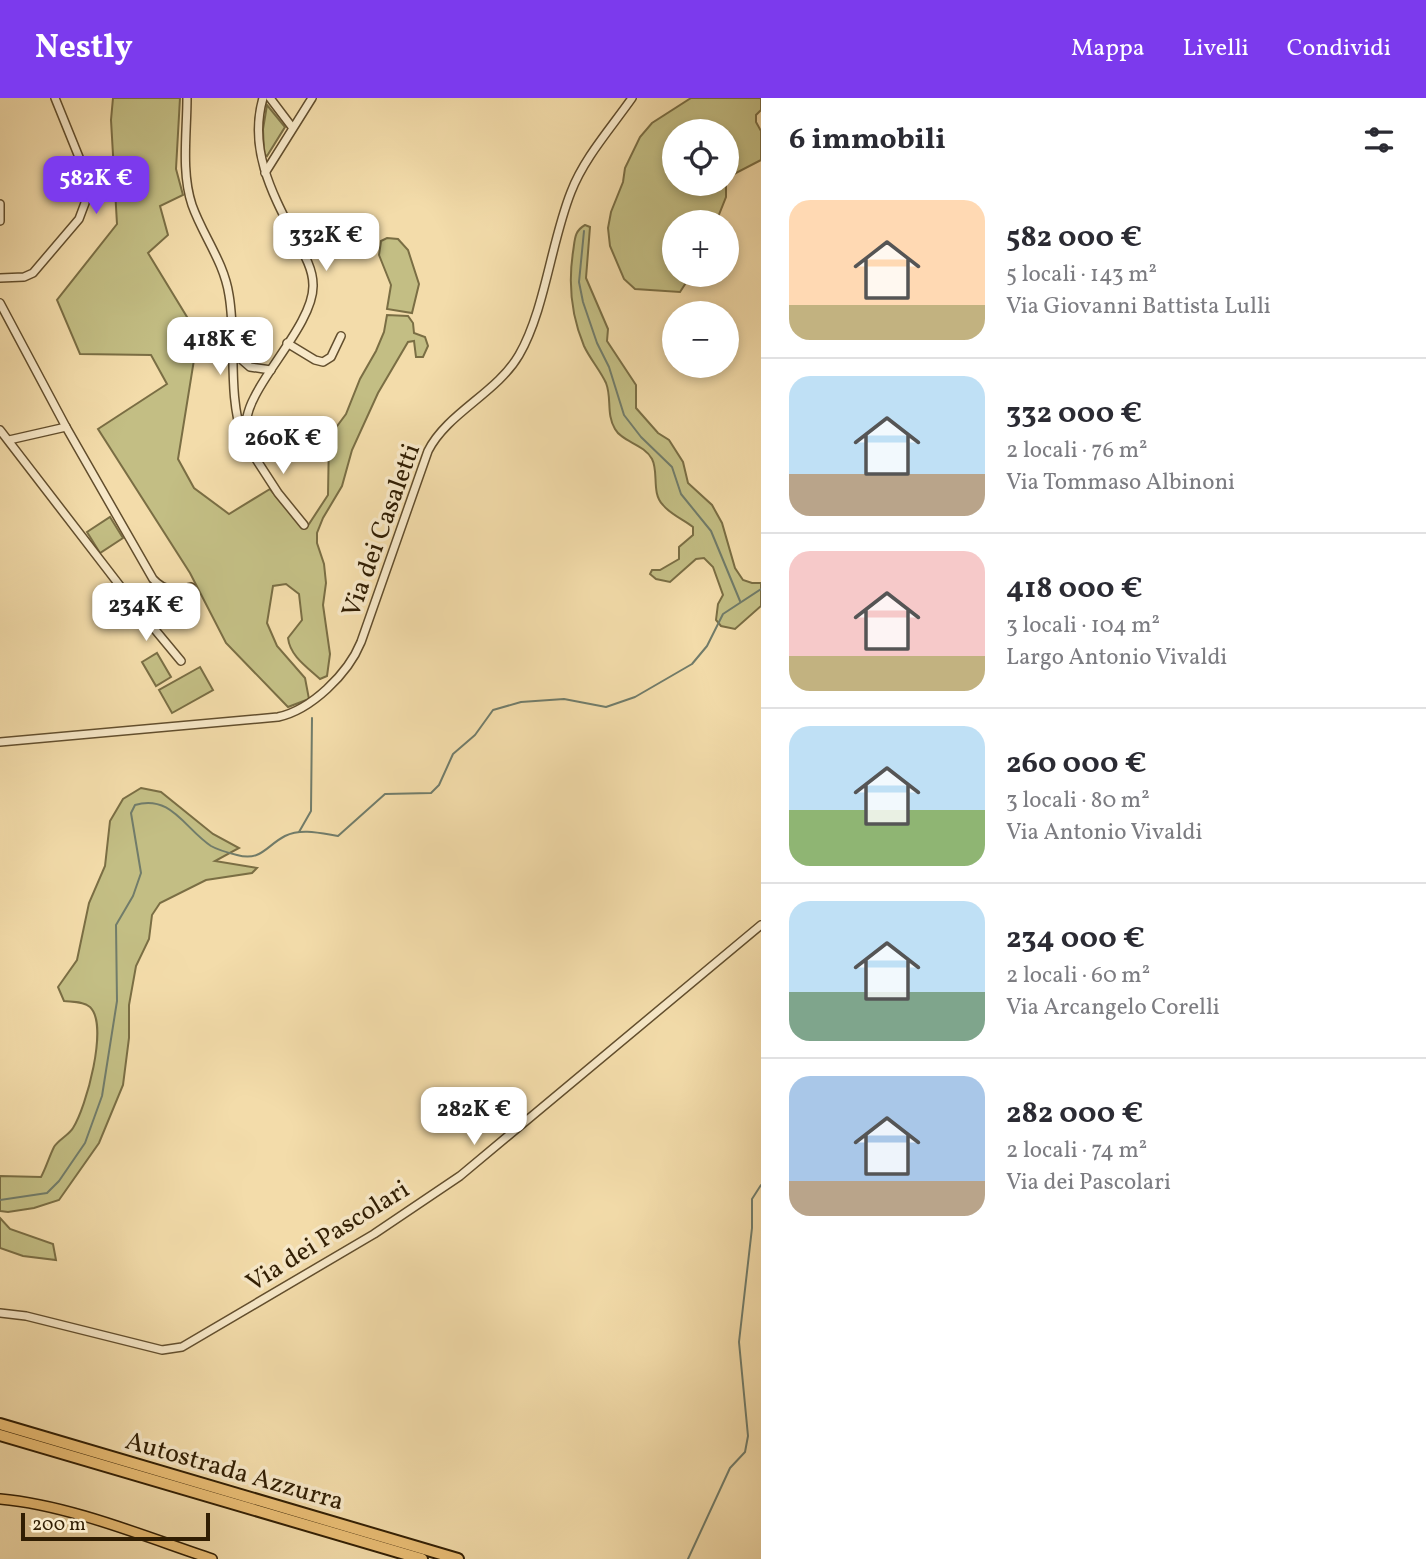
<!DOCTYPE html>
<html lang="it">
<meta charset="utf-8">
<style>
:root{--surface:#fff;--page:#f7f7f7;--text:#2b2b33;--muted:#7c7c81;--line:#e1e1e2;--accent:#7c3aed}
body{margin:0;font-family:Vollkorn,serif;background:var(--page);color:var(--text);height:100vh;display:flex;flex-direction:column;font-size:26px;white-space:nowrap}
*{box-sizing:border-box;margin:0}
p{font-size:23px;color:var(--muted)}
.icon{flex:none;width:38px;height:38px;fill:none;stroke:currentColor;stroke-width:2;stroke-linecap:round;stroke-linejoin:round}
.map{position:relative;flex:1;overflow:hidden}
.sheet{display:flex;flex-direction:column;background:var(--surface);width:665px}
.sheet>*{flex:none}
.fabs{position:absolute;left:662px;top:21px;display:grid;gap:14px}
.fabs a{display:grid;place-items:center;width:77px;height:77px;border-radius:50%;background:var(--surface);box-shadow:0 4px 10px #0003;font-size:35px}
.scale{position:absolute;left:21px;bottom:18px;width:189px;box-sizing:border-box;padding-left:7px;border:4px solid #311e03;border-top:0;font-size:19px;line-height:24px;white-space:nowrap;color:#311e03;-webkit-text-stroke:5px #f7e8c8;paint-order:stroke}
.price{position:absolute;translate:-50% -60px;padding:0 16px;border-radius:14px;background:#fff;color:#222;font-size:23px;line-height:46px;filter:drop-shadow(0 2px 4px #0008)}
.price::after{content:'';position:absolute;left:50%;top:42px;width:21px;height:16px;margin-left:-10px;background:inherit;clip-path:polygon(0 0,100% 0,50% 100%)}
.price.active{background:var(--accent);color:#fff}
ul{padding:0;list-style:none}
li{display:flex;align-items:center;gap:21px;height:175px;padding:0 28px}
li+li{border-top:2px solid var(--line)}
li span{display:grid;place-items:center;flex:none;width:196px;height:140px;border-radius:21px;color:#555}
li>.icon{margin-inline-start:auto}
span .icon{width:84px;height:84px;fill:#fffc;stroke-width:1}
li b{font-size:30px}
h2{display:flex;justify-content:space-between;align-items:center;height:84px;padding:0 28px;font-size:30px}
header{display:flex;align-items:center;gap:42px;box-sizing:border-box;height:98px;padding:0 35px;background:var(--accent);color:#fff}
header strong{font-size:33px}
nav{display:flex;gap:38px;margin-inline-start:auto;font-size:24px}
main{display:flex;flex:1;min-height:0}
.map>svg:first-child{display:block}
</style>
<header>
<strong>Nestly</strong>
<nav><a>Mappa</a><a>Livelli</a><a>Condividi</a></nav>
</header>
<main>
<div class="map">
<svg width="761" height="1461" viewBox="0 0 761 1461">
<rect width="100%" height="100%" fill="#f3dcaa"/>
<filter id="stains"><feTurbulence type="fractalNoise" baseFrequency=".00286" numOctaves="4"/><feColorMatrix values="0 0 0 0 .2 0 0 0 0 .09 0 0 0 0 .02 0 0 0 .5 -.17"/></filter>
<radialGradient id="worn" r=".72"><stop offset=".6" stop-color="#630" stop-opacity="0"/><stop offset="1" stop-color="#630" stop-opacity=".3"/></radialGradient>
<g fill="#c3be84" stroke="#7a6e44" stroke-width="2">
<path d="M113,0h67l-4,71 7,26 -23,11 8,29 -20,18 50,82 -20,124 16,29 35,26 41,-25 24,29 13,9 21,-32 1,-58 17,-23 14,-35 16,-28 8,-19 3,-17 21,1 5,7 1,10 11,4 3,9 -5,11h-7l-2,-16 -6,1 -30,51 -26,57 -10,36 -19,32 -6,15v10l7,21 2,19 -3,22 7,49 -3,22 -7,3c-13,-12 -30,-23 -32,-41l14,-18 -3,-26 -13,-10 -13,2 -6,37 10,23 28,32 4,21 -21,8 -62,-64 -36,-70 -92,-144 69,-45 -16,-29 -71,-1 -23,-54 60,-76 -6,-104z"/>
<polygon points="691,0 761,0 761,12 756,17 756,24 761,33 761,62 730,78 726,83 726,33 674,33 674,86 726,86 726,99 716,124 674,124 674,177 691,177 680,194 635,191 624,181 610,148 608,130 611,114 623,84 625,70 640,39 652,25"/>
<polygon points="267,7 285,29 267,58 264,56 263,31"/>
<path d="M585,127l5,2 -4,51 22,51 -1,12 29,44v23l22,25 11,7 14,22 5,21 24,22 10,18 13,45 8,12 9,3h9v23l-26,23 -14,-3 -5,-6 2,-16 5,-9 -10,-28 -9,-9 -8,1 -26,23 -14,-3 -6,-5 2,-4h8l19,-11v-12l14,-12v-8c-9,-7 -23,-13 -30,-22 -12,-12 -4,-33 -11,-46 -8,-15 -30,-17 -37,-30 -9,-15 -3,-31 -9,-46 -6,-13 -16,-24 -22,-37 -13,-31 -16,-61 -11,-94 2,-12 1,-21 12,-27z"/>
<polygon points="387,140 398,141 408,152 419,186 412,215 387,211 391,187 379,157 381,143"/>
<polygon points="110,419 123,440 100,455 87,434"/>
<polygon points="157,555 171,579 156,588 142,564"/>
<polygon points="200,569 213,592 172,615 159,592"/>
<path d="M141,690l20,4 52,42 26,14 -24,13 42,7 -5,5 -46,7 -46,23 -8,12 -3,24 -13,27 -7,39v33l-6,47 -24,58 -40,57 -25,8 -26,4 -8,-1v-35l41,1c5,-9 8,-20 13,-30 4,-7 15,-12 19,-19 13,-20 36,-103 17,-121 -7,-6 -18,-5 -26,-6l-6,-14 19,-27 12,-57 16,-37 5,-45 13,-22z"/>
<polygon points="0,1120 10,1131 53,1146 56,1162 23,1158 0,1150"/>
</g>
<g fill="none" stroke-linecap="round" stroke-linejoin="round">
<g stroke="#717c6a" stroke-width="2">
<polyline points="584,133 579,184 583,204 597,245 609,269 624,317 641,339 672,369 681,396 711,433 740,503"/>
<polyline points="299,734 311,713 312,620"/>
<path d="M0,1102l47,-7 12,-12 26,-38 17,-47 15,-95 -1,-76 17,-29 8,-23 -10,-60 4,-8c36,-11 50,24 76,41 7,4 18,7 26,9 24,7 30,-10 48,-19 16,-8 35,-3 53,0l47,-42 46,-1 8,-8 14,-31 22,-19 18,-25 28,-8 43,-3 42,8 29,-10 57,-33 15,-18 16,-32 38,-25"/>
<polyline points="688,1461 730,1370 745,1354 748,1338 739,1244 752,1130 752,1101 761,1087"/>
</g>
<defs>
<g id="minor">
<path d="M187,0c0,35 -6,74 5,107 11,31 32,57 37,90 8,47 -2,97 14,144 2,-14 4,-28 11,-41 15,-32 60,-80 59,-113 0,-16 -9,-31 -17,-45 -23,-45 -48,-90 -33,-142"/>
<polyline points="270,0 292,29"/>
<polyline points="265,75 312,0"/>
<polyline points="0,106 0,123"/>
<polyline points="0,180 24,179 33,175 79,121 85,105 85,74 55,0"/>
<path d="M0,205l66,124 87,152c12,13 22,12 38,8"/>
<polyline points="287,245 315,262 323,264 331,259 341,238"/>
<polyline points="234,255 250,269 271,272"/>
<polyline points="0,332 137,510 142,510 174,493"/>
<polyline points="243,341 278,395 304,427"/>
<polyline points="9,342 66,329"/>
<polyline points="137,510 181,563"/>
<path d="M0,644l278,-25c33,-7 70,-43 83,-75l67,-191c19,-38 69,-58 91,-96 26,-45 32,-113 52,-163 13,-34 40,-64 61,-94"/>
<polyline points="0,1215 26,1218 162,1252 182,1249 374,1136 460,1078 761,827"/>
</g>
<path id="major" d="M0,1401c69,6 146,38 212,60"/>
<g id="highway">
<polyline points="0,1326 458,1461"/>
<polyline points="0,1337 422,1461"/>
</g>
</defs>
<use href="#minor" stroke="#624e2d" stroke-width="10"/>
<use href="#major" stroke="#311e03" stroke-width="12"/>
<use href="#highway" stroke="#311e03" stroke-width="14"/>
<use href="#minor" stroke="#f7e8c8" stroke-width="7"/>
<use href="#major" stroke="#eabe75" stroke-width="9"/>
<use href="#highway" stroke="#eabe75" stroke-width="10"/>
</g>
<g text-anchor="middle" stroke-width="7" stroke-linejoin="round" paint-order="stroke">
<g font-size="26" fill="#311e03" stroke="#f7e8c8">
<text transform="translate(380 432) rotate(-70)" y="9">Via dei Casaletti</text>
<text transform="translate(327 1137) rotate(-32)" y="9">Via dei Pascolari</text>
<text transform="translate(235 1372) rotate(16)" y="9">Autostrada Azzurra</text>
</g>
</g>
<rect width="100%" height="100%" filter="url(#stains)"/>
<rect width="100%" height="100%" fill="url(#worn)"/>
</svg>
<div class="fabs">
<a><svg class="icon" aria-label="locate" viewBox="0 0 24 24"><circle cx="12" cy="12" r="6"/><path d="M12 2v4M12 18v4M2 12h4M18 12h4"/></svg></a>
<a>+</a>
<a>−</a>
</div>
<div class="scale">200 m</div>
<b class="price active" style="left:96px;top:118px">582K €</b>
<b class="price" style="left:326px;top:175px">332K €</b>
<b class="price" style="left:220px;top:279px">418K €</b>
<b class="price" style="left:283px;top:378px">260K €</b>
<b class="price" style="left:146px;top:545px">234K €</b>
<b class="price" style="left:474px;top:1049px">282K €</b>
</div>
<section class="sheet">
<h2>6 immobili<svg class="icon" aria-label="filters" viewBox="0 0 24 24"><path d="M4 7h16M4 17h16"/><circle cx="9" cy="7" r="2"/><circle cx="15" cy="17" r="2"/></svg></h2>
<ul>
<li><span style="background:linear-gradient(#ffd9b3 75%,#c2b280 0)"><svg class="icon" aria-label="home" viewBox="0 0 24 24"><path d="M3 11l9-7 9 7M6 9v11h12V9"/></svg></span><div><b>582 000 €</b><p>5 locali · 143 m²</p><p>Via Giovanni Battista Lulli</p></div></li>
<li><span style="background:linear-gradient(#bfe0f5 70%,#b9a48a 0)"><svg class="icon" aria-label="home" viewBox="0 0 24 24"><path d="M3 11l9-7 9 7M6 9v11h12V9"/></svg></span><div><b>332 000 €</b><p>2 locali · 76 m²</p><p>Via Tommaso Albinoni</p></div></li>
<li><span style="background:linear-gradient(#f6c9c9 75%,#c2b280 0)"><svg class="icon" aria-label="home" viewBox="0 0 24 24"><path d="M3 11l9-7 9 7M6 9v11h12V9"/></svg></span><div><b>418 000 €</b><p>3 locali · 104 m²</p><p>Largo Antonio Vivaldi</p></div></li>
<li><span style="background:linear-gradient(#bfe0f5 60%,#8fb573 0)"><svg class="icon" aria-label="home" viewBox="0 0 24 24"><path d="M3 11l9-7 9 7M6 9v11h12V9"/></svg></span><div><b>260 000 €</b><p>3 locali · 80 m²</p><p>Via Antonio Vivaldi</p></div></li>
<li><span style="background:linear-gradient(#bfe0f5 65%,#7fa58c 0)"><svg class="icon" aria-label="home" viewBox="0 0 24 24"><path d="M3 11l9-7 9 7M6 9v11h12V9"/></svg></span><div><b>234 000 €</b><p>2 locali · 60 m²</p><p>Via Arcangelo Corelli</p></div></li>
<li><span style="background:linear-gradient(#a9c7e8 75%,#b9a48a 0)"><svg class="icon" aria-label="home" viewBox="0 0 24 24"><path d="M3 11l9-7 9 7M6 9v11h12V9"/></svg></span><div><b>282 000 €</b><p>2 locali · 74 m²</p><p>Via dei Pascolari</p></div></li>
</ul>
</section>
</main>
